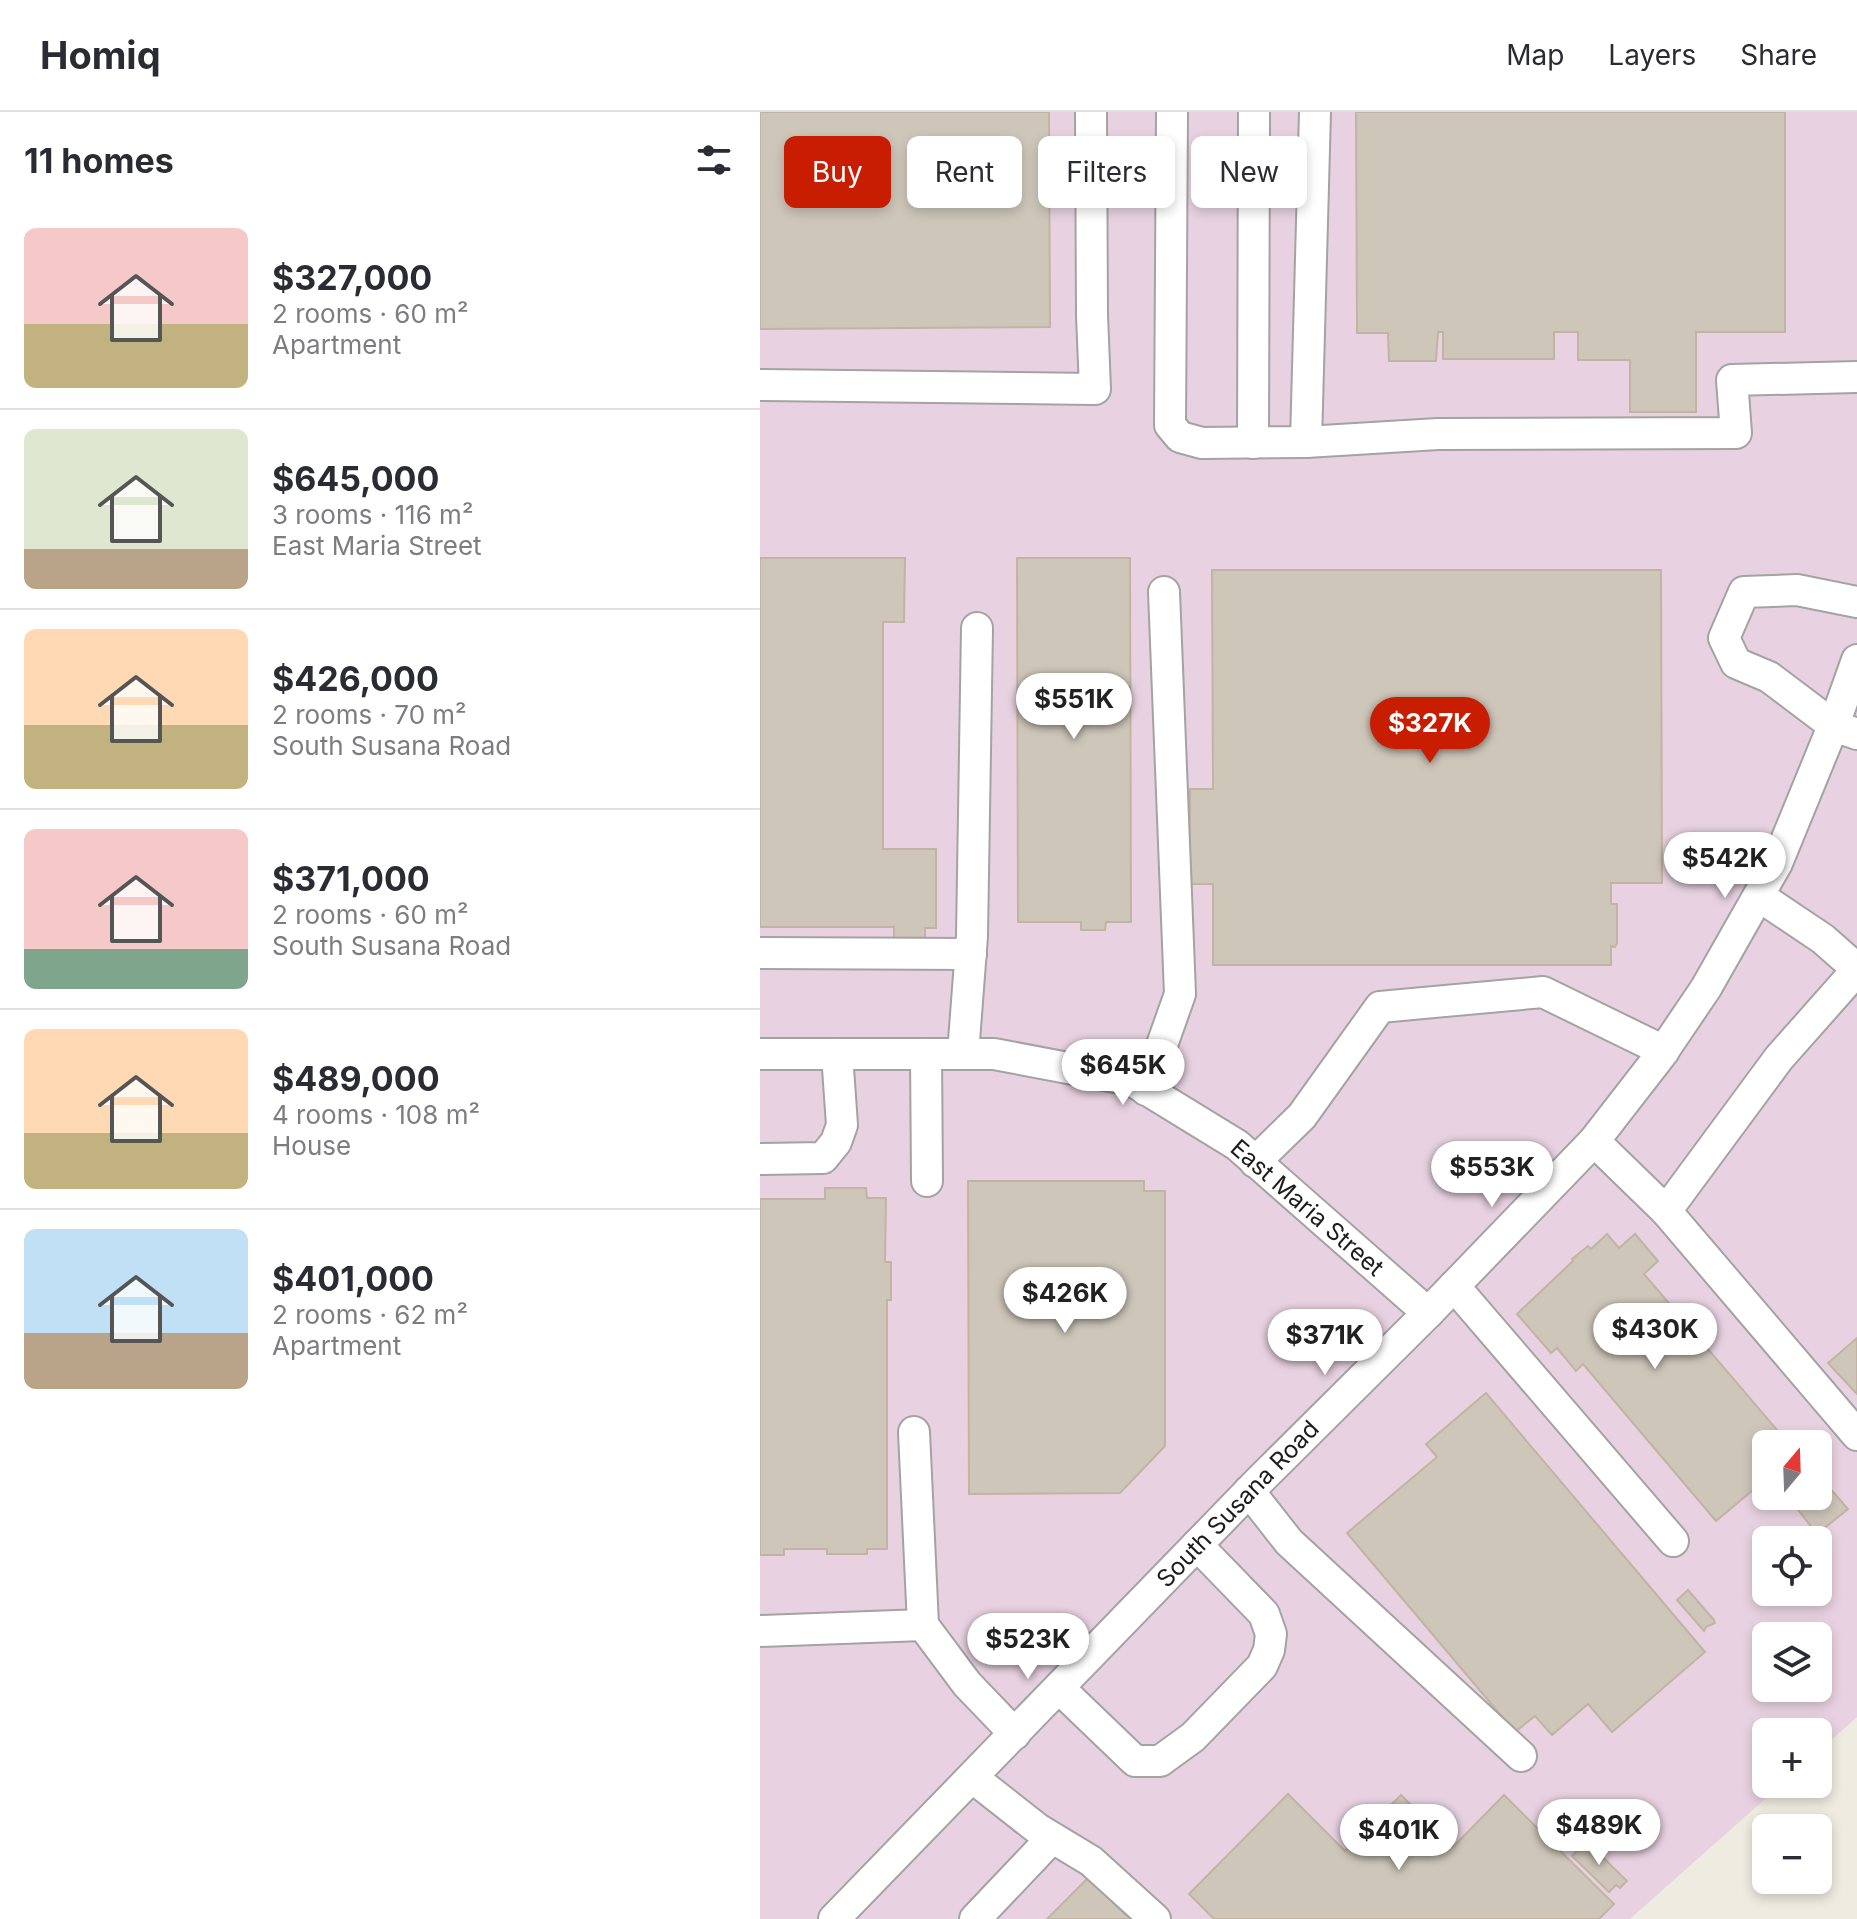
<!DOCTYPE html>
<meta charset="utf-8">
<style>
:root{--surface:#fff;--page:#f7f7f7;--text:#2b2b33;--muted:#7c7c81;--line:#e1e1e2;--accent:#c81d00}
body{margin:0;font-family:Inter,sans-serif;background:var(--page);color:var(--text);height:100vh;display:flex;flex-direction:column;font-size:30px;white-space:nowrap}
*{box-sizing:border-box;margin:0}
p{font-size:26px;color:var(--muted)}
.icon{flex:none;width:44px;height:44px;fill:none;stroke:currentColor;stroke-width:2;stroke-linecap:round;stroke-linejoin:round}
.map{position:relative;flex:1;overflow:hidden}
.drawer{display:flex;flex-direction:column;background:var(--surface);width:760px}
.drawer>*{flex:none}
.top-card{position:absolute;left:24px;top:24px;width:760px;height:72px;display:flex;gap:16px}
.needle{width:52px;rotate:19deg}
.controls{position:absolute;left:992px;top:1318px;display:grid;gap:16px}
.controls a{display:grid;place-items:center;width:80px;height:80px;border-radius:12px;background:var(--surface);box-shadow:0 4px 12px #0003;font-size:40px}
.price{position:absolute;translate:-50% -68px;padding:0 18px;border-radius:28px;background:#fff;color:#222;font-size:26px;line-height:52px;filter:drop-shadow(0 2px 4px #0008)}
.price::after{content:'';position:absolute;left:50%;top:48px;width:24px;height:18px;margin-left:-12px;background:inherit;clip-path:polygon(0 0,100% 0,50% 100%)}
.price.active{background:var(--accent);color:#fff}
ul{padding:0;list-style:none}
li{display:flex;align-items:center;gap:24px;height:200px;padding:0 24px}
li+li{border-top:2px solid var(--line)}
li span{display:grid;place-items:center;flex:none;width:224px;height:160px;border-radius:12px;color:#555}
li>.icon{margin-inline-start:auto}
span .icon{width:96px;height:96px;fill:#fffc;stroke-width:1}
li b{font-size:34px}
h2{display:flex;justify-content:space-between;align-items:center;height:96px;padding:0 24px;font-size:34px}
.tag{padding:0 28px;border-radius:12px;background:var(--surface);box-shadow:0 4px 12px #0003;font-size:28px;line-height:72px}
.tag.active{background:var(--accent);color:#fff}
header{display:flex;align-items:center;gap:48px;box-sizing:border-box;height:112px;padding:0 40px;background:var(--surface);border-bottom:2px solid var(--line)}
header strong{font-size:38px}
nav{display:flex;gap:44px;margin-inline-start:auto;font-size:28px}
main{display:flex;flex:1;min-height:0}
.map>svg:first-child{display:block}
</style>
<header>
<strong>Homiq</strong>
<nav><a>Map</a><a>Layers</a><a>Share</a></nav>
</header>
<main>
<section class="drawer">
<h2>11 homes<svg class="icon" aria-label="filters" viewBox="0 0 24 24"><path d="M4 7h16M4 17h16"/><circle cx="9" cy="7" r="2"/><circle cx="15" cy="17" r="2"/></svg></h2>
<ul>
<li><span style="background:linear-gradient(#f6c9c9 60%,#c2b280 0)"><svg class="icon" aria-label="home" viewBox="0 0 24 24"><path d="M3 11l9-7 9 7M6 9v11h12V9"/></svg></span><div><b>$327,000</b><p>2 rooms · 60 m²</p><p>Apartment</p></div></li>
<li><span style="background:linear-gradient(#dfe7d0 75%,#b9a48a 0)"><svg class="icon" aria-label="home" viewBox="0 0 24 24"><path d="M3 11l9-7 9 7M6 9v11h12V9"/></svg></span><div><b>$645,000</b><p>3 rooms · 116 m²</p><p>East Maria Street</p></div></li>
<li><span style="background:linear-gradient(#ffd9b3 60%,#c2b280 0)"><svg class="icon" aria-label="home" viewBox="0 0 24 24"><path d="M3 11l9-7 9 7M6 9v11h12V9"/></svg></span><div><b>$426,000</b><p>2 rooms · 70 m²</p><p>South Susana Road</p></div></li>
<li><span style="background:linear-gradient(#f6c9c9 75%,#7fa58c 0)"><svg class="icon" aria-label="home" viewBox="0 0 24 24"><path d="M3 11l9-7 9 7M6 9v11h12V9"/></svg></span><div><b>$371,000</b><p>2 rooms · 60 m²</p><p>South Susana Road</p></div></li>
<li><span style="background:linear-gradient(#ffd9b3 65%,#c2b280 0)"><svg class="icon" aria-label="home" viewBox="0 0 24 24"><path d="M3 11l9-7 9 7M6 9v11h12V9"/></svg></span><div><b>$489,000</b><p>4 rooms · 108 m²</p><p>House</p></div></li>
<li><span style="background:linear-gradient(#bfe0f5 65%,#b9a48a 0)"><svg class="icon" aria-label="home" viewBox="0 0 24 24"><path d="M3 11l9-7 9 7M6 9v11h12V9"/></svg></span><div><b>$401,000</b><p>2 rooms · 62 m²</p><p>Apartment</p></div></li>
</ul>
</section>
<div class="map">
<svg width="1097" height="1807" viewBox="0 0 1097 1807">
<rect width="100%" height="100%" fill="#eeece0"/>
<path fill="#e8d2e1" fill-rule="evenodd" d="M0,0h1097v1605l-39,35v-20h-52v52h16l-152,135h-870zM1006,1332h52v52h-52zM1006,1428h52v52h-52zM1006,1524h52v52h-52z"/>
<g fill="#cec6b9" stroke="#c1b4a2" stroke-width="2">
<polygon points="0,0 289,0 290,215 0,217"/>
<polygon points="596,0 1025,0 1025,220 936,220 936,300 870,300 870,248 818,248 818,220 794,220 794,247 683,247 683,220 678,220 676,249 629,249 628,221 597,221"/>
<polygon points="0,446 145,446 144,510 123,510 123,737 176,737 176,816 165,816 165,826 134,826 134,815 0,815"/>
<polygon points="257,446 370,446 371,810 346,810 345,818 321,818 321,810 258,810"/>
<polygon points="452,458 901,458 902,771 851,771 851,792 857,792 857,831 855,835 851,834 851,853 453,853 453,772 430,772 430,677 453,677"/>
<polygon points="208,1069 384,1069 384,1079 405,1079 405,1334 360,1381 209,1382"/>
<polygon points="65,1076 106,1076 107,1086 126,1086 125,1150 131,1150 131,1188 127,1188 127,1437 107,1437 107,1442 67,1442 67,1437 24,1437 24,1443 0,1443 0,1087 65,1087"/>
<polygon points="847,1122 859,1136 875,1122 898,1149 884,1162 1029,1332 1006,1332 1006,1367 956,1409 823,1252 816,1259 797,1236 791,1241 757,1202 813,1149 812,1147 828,1134 831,1137"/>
<polygon points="1097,1226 1097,1282 1068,1251"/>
<polygon points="726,1281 945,1540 852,1620 828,1592 792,1623 775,1604 755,1620 587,1421 677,1345 666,1332"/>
<polygon points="1062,1367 1088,1397 1057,1422 1032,1390 1041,1384 1058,1384 1058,1370"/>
<polygon points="928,1478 954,1508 955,1511 946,1515 944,1519 917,1488"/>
<polygon points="528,1682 585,1739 641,1683 693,1735 744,1683 854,1792 839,1807 454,1807 429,1782"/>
<polygon points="826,1729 867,1769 860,1776 856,1773 849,1780 812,1744"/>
<polygon points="328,1766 370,1807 287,1807"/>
</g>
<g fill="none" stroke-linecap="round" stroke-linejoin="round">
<defs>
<g id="minor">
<polyline points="412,0 410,313 420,325 442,331 546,330 678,322 976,321 972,268 1097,265"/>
<polyline points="0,273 335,277 332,203 331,0"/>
<polyline points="546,330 555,0"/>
<polyline points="493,331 494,0"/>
<polyline points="1097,490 1037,478 984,480 964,526 976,551 1009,565 1074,614 1097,622"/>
<polyline points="999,784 1063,827 1097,857"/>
<polyline points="0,841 211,842"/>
<polyline points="0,942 234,942 371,968 477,1033 668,1201"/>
<polyline points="166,942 167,1069"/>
<polyline points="203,942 212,824 217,516"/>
<polyline points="386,978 420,882 404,480"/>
<polyline points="834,1029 906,1099 1097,1323"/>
<polyline points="0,1047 63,1046 76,1030 82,1013 77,942"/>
<polyline points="495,1050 542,1004 620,895 783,880 904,939"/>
<polyline points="906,1099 1019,946 1097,858"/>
<polyline points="694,1174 913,1429"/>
<polyline points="154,1320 163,1513 207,1572 255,1622"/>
<polyline points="489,1379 529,1430 761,1644"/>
<polyline points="0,1519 163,1513"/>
<polyline points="299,1576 375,1649 400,1649 433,1625 502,1554 509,1538 511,1522 504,1502 437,1433"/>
<polyline points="213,1666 278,1717 331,1749 395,1807"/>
<polyline points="74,1807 500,1368 668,1201 834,1029 900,944 946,876 1017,751 1076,607 1097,548"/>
<polyline points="215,1807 292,1726"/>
</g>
</defs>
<use href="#minor" stroke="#a3a3a3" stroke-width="34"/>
<use href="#minor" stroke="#fff" stroke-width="30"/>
</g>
<g text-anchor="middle" stroke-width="7" stroke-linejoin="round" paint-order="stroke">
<g font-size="24" fill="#1c1c1c" stroke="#fff">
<text transform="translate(547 1096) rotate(41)" y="8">East Maria Street</text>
<text transform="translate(478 1392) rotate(-46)" y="8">South Susana Road</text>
</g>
</g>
</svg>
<div class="controls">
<a><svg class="needle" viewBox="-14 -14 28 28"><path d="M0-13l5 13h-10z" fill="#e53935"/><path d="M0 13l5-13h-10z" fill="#7c7c81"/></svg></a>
<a><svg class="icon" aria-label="locate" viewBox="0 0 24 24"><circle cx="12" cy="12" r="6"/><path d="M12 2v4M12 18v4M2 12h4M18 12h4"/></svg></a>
<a><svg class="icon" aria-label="layers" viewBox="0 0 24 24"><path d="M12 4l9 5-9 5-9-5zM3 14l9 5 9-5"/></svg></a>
<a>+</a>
<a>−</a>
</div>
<b class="price" style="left:314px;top:629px">$551K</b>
<b class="price active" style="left:670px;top:653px">$327K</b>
<b class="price" style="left:965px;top:788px">$542K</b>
<b class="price" style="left:363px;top:995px">$645K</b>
<b class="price" style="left:732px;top:1097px">$553K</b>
<b class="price" style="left:305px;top:1223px">$426K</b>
<b class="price" style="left:895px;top:1259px">$430K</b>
<b class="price" style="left:565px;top:1265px">$371K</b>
<b class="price" style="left:268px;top:1569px">$523K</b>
<b class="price" style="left:839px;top:1755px">$489K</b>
<b class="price" style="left:639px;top:1760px">$401K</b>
<div class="top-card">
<a class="tag active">Buy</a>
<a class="tag">Rent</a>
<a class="tag">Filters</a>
<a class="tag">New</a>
</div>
</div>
</main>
